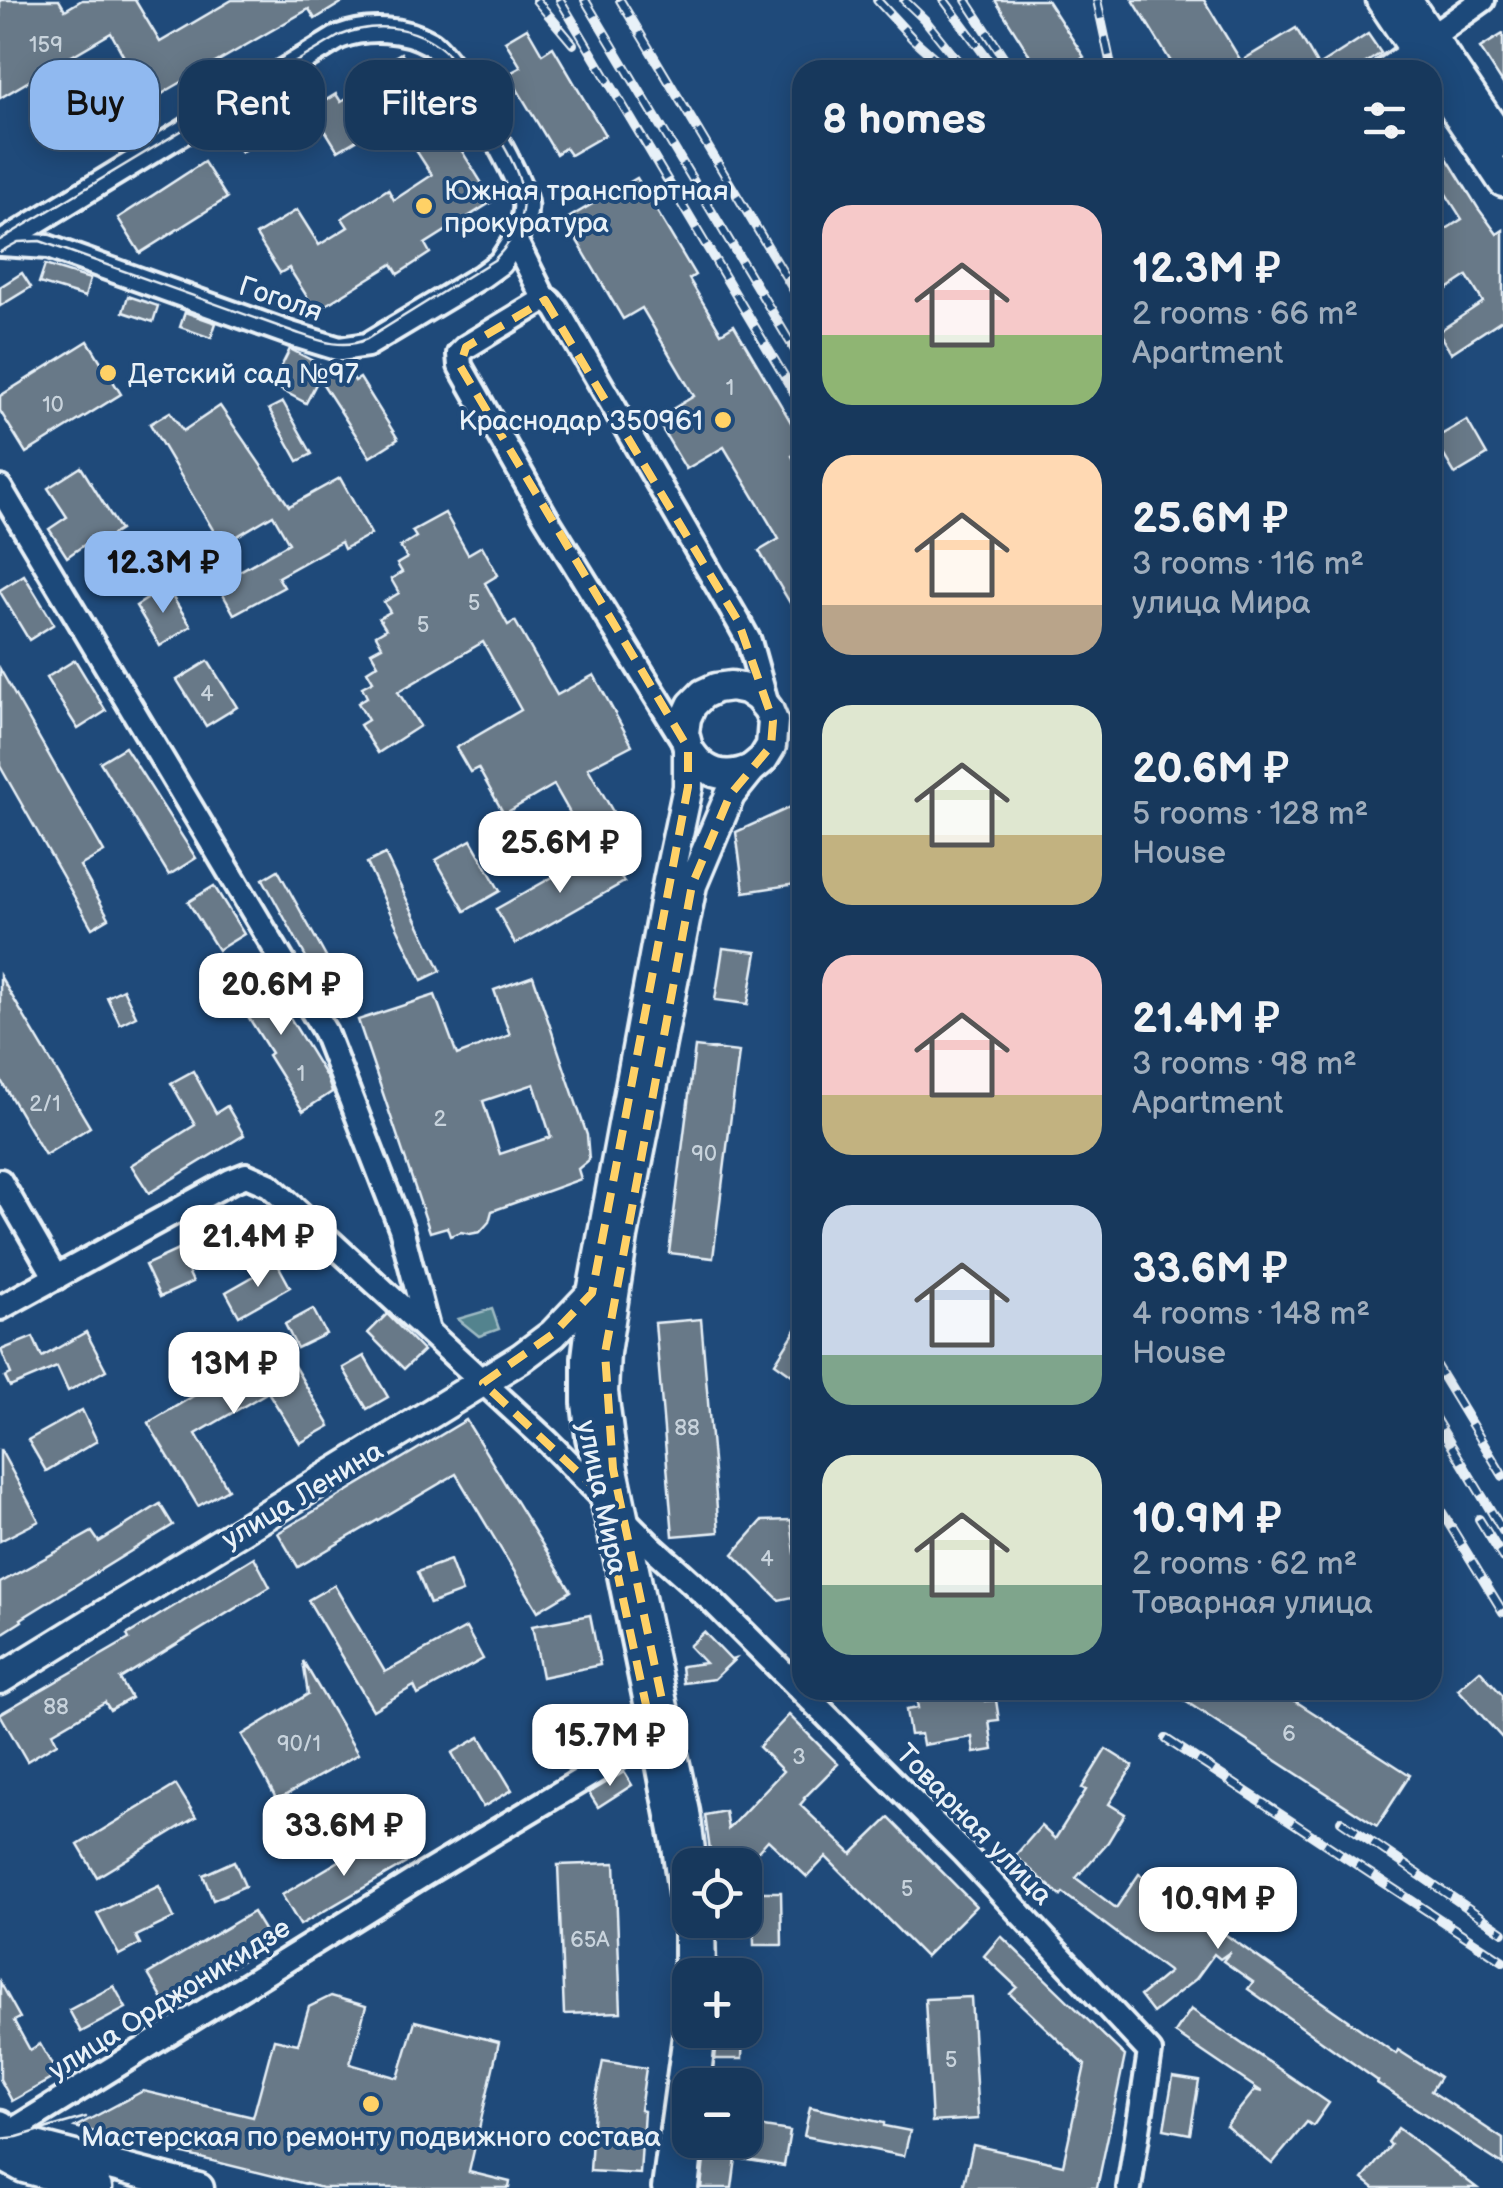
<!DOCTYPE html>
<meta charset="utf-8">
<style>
:root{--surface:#17385c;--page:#203f62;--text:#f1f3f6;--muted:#9eacbb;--line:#365272;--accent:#90b9f0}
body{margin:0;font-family:"Balsamiq Sans",sans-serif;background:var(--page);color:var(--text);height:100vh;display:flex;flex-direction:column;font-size:38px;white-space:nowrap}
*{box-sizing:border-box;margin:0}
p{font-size:32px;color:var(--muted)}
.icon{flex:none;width:55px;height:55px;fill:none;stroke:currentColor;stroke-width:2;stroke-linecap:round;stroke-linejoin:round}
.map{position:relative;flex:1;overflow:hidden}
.side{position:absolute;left:792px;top:60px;width:650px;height:1640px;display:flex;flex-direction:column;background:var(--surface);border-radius:30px;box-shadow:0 5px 25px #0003,0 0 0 2px var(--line)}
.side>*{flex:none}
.hud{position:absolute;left:30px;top:60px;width:612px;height:90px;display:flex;gap:20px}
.buttons{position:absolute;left:672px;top:1848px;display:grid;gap:20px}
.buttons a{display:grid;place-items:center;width:90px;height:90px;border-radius:20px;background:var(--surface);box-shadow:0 5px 25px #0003,0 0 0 2px var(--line);font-size:50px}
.price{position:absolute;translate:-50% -85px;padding:0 22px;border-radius:20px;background:#fff;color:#222;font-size:32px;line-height:65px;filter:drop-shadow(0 2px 5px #0008)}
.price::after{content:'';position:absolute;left:50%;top:60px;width:30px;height:22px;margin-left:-15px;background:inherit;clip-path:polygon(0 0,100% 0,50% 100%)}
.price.on{background:var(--accent);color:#111}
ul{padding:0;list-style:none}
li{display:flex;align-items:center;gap:30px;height:250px;padding:0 30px}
li span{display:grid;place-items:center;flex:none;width:280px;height:200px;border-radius:30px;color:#555}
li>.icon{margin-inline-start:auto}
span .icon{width:120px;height:120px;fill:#fffc;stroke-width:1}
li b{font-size:42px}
h2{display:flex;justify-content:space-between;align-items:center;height:120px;padding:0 30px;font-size:42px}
.tag{padding:0 35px;border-radius:30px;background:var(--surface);box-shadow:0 5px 25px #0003,0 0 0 2px var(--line);font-size:35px;line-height:90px}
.tag.on{background:var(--accent);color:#111}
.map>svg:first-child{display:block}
</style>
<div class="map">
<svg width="1503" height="2188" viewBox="0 0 1503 2188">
<rect width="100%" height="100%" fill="#1f4a7a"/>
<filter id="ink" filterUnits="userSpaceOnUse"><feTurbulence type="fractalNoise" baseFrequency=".01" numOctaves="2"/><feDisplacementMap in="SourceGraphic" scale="20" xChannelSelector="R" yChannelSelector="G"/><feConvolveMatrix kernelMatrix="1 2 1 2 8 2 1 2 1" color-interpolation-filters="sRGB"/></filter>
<g filter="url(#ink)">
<polygon fill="#52838e" stroke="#9dbac3" stroke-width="2.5" points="492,1309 499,1329 479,1336 458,1319"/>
<g fill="#687988" stroke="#e8f1f8" stroke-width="2.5" fill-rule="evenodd">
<polygon points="0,0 59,0 65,10 82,0 135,0 160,42 232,0 346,0 315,19 309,9 168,90 115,126 92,90 129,66 111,33 0,98"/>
<polygon points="995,0 1047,0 1084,57 1064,70 1039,70"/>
<polygon points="1133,0 1204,0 1241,61 1296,28 1318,66 1368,34 1381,53 1355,70 1176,70"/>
<polygon points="527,28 542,54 553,47 605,135 570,155 565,148 556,154 508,74 521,67 505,41"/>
<polygon points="1503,34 1503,84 1480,48"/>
<polygon points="401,53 493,201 425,244 430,253 398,274 392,264 316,311 289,268 280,273 256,235 297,210 319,245 348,227 342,218 388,189 394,200 432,175 388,107 357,126 363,136 338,151 312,109 336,94 341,102 373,82 368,73"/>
<polygon points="289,94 301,113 241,152 228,133"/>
<polygon points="1432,134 1478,208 1497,234 1503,230 1503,319 1451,353 1438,332 1483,302 1467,276 1432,299 1432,238 1462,219 1432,172"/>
<polygon points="204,162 227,198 140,253 118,218"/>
<polygon points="637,178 695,275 689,279 721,333 734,325 802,441 802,449 792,456 802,474 802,623 759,551 779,539 724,447 686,469 656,419 694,396 642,308 623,319 565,220"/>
<polygon points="45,265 90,279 85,297 39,283"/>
<polygon points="22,273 31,287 0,306 0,287"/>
<polygon points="128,296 158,306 153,322 123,312"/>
<polygon points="185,312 216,323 211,338 180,327"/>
<polygon points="88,341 121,394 26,453 0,411 0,396"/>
<polygon points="290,349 344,377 350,373 355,381 360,378 398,439 370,457 319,378 306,403 272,385"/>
<polygon points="283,402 312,454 298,461 269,409"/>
<polygon points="220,406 289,506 340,478 371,534 344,549 341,542 278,577 284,587 234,614 217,584 289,543 273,515 222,545 150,424 170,412 183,431"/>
<polygon points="1467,420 1487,455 1455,474 1434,439"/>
<polygon points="81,467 120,530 87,550 84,545 67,557 49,529 67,517 48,488"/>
<polygon points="445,513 468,554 482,546 498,575 485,583 508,625 515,621 557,695 594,675 632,745 588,768 620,824 587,843 554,785 504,814 478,768 470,772 456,748 521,710 483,642 398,692 420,726 378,753 360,725 368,720 358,703 367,697 362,687 373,681 367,671 378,664 371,652 382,646 376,635 386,629 379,618 390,612 384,602 399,593 391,579 402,572 397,564 407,558 400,547 416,537 412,531"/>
<polygon points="24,575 54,624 29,640 0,592 0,590"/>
<polygon points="166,587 191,626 160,646 136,606"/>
<polygon points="75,660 106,711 78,729 46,678"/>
<polygon points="208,661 237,707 206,726 177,680"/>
<polygon points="0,669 104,852 80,866 109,918 92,928 0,766"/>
<polygon points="125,747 196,858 169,875 100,762"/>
<polygon points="802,802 802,840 791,846 796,884 744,892 736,832"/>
<polygon points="471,840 500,891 465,911 436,860"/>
<polygon points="604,848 624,882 515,944 496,909"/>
<polygon points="385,854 441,971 422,980 367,863"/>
<polygon points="278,870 354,1008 339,1017 263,879"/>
<polygon points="214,886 244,934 218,950 188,902"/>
<polygon points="723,948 757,952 748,1004 715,1000"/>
<polygon points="257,964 327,1078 332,1092 303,1111 268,1055 271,1053 227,983"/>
<polygon points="0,976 90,1127 45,1155 0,1079"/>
<path d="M533,976l54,159 2,25 -11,9 3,10 -89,32 -3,11 -9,10 -10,2 -9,-2 -11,4 -3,-9 -17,5 -72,-212 77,-25 22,60 53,-20 -16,-45zM534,1084l17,53 -51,17 -17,-53z"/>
<polygon points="123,989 136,1016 120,1024 107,997"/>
<polygon points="695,1047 739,1052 713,1258 669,1253"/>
<polygon points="193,1071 216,1113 227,1106 244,1135 149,1193 131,1165 195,1125 171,1083"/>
<polygon points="178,1250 193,1282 160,1297 145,1265"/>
<polygon points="277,1263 290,1287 239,1316 226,1292"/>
<polygon points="313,1309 326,1334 297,1348 285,1324"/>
<polygon points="387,1314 423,1351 404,1369 368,1333"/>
<polygon points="701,1319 719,1532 673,1536 655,1323"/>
<polygon points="802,1320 802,1382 775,1363"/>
<polygon points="86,1332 106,1370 68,1391 57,1367 10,1387 5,1377 11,1374 1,1350 33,1337 42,1357"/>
<polygon points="281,1344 330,1426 300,1443 268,1392 196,1434 228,1489 198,1506 148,1423"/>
<polygon points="364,1356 388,1397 367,1409 343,1368"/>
<polygon points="82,1410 97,1441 46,1471 28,1440"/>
<polygon points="466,1420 571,1591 538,1611 456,1474 298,1567 278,1533"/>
<polygon points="0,1449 39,1521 0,1541"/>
<polygon points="160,1504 173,1525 21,1619 22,1621 0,1635 0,1583 92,1532 99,1542"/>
<polygon points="791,1520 796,1562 802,1561 802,1595 779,1600 733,1554 762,1521"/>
<polygon points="254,1557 270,1587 120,1679 131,1698 110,1710 105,1702 52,1733 57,1743 27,1761 0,1714 129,1639 127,1635"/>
<polygon points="450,1560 462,1592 430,1604 417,1572"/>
<polygon points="334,1585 385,1672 466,1628 483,1659 418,1695 414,1686 373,1710 308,1600"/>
<polygon points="590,1615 600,1665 542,1677 532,1626"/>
<polygon points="704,1632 731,1660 735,1659 714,1679 683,1683 681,1666 705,1663 689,1646"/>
<polygon points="303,1661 358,1754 277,1800 242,1735 308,1694"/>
<polygon points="1480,1670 1503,1696 1503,1739 1458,1689"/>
<polygon points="915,1690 934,1690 934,1694 961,1690 985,1690 986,1701 996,1700 999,1720 989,1721 993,1750 974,1753 972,1737 923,1745 921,1734 910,1735 906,1710 918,1708"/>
<polygon points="1168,1690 1278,1690 1410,1775 1377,1826"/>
<polygon points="789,1715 838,1764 804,1798 805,1799 800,1805 852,1854 889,1818 976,1906 925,1957 826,1857 807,1877 768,1840 746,1865 712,1865 705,1815 725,1811 728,1829 783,1771 759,1747"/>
<polygon points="480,1737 512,1790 483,1807 452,1753"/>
<polygon points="1106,1749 1133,1766 1109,1804 1125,1814 1108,1842 1076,1878 1116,1908 1139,1874 1396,2054 1398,2050 1440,2077 1431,2091 1503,2139 1503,2165 1377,2083 1378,2081 1248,1989 1253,1982 1223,1961 1230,1952 1220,1959 1214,1954 1196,1979 1153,2013 1140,1996 1169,1972 1063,1893 1061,1896 1015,1856 1041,1826 1055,1839 1086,1790 1082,1788"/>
<polygon points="624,1772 632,1785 598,1807 589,1793"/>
<polygon points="176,1785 196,1817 97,1877 78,1845"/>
<polygon points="388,1832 406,1863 300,1925 282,1895"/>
<polygon points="234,1861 245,1886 213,1900 203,1875"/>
<polygon points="615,1863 621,2012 564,2014 558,1865"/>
<polygon points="159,1886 174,1918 136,1936 140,1944 119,1955 97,1914 118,1903 119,1905"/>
<polygon points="753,1892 781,1892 782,1945 754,1945"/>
<polygon points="253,1912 272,1943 166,2005 148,1974"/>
<polygon points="1001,1936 1125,2056 1097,2188 963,2188 973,2145 1063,2165 1085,2065 1010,1994 1017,1987 984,1956"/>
<polygon points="0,1982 20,2018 14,2021 30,2050 40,2044 58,2075 12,2101 0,2079"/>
<polygon points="114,1986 126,2008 81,2032 69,2010"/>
<polygon points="331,1996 366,2006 350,2064 398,2078 415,2021 499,2042 469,2172 510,2182 509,2188 322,2188 75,2127 143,2091 253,2117 274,2039 298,2044 309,2007"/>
<polygon points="971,1997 978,2119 932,2122 925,1999"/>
<polygon points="1191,2009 1329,2103 1313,2126 1307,2122 1272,2164 1226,2126 1255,2090 1262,2092 1175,2033"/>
<polygon points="718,2030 743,2030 742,2059 715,2059"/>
<polygon points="603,2061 646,2068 640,2110 644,2111 640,2174 590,2171 594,2107"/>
<polygon points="1173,2077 1199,2081 1190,2134 1164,2129"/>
<polygon points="810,2107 884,2123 884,2126 910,2131 904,2156 804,2136"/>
<polygon points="757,2126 790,2131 784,2166 736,2158 732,2188 701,2188 706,2140 755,2140"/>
<polygon points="1398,2128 1477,2188 1374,2188 1363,2179 1391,2145 1388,2142"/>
</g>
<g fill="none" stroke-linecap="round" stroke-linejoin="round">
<defs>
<g id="minor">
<polyline points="1385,70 1483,0"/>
<path d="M0,244l339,-207c28,-11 65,-9 91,6 21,12 91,133 95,160 2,12 -5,26 -10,37l30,60"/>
<polyline points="1,244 48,247 291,334 340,349 367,345 482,276 500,263 515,240"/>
<polyline points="0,488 325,1032 401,1228 428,1331"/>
<polyline points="687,746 545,516 460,366 459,354 466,347 540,302 550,301 557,309 738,621 749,641 768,709"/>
<polyline points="0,1181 56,1278"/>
<polyline points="592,1293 584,1357 584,1403 588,1438 616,1557 653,1737 674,1847 686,1930 686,2027 664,2188"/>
<polyline points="0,1308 231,1181 246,1175 269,1185 547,1441 652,1547 714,1603 964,1853 1150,2052 1129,2188"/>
<polyline points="10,2132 425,1874 663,1731"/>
</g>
<g id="major">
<polyline points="1381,0 1428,70"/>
<polyline points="1407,0 1503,142"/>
<polyline points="1432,76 1503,182"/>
<path d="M688,748c14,25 37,33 63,21"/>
<polyline points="0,1679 521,1358 553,1334 592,1293 668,881 688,787 688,748 684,733 686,718 692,705 703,694 716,688 731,686 746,689 758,697 768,709 773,721 771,746 763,759 751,769 730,795 692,885 623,1237 605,1353 603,1392 613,1469 685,1812 692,1865"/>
<polyline points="700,1920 701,1975"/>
<polyline points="695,2085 701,2030"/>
<polyline points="0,2125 17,2137 36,2146 199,2188"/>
<polyline points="0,2155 24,2168 97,2188"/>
<polyline points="683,2188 690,2126"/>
</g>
</defs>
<use href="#minor" stroke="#e8f1f8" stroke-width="30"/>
<use href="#major" stroke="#e8f1f8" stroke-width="35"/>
<use href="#minor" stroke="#1f4a7a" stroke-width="22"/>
<use href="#major" stroke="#1f4a7a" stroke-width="28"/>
<g stroke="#e8f1f8" stroke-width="2.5">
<path d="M0,240l339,-204c35,-15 76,-11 106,15 16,21 29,45 42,67 32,52 58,90 7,142l-127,79c-24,11 -47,2 -70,-6l-257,-92 -22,1 -18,10"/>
<polyline points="0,2139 17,2137 86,2117"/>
</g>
<defs>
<g id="rail">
<polyline points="536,0 573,44"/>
<polyline points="560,0 802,406"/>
<polyline points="585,0 802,362"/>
<polyline points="620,0 802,304"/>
<polyline points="877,0 913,39 948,70"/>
<polyline points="904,0 925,20 965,70"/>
<polyline points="944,0 996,70"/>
<polyline points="966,0 1012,70"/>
<polyline points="1097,0 1112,70"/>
<polyline points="1432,1359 1503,1476"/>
<polyline points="1432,1413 1503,1531"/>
<polyline points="1432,1496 1503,1612"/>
<polyline points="1479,1519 1503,1558"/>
<polyline points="1166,1739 1503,1961"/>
<polyline points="1341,1821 1503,1932"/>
</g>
</defs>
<use href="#rail" stroke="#e8f1f8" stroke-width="10"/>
<use href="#rail" stroke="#1f4a7a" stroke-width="6" stroke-dasharray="19" stroke-linecap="butt"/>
</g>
</g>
<path fill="none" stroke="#ffd166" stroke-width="8" stroke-dasharray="20 12" stroke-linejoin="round" d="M545,300l193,321 35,100 -2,25 -41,49 -38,90 -87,468 8,116 55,259 -15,9 -53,-244 -117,-110 70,-49 39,-41 96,-506v-39l-228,-382 6,-19z"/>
<g fill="#ffd166" stroke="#1f4a7a" stroke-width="4">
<circle cx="424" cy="206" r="10"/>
<circle cx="108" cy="373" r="10"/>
<circle cx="723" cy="420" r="10"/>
<circle cx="371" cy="2104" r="10"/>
</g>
<g text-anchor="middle" stroke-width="8" stroke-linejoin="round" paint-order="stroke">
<g font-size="22" fill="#c8d3dc">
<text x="46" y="52">159</text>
<text x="730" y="395">1</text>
<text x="53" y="412">10</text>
<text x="474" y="610">5</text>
<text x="423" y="632">5</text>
<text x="207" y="701">4</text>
<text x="301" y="1081">1</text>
<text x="45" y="1111">2/1</text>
<text x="440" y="1126">2</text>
<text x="704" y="1161">90</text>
<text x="687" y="1435">88</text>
<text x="767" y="1566">4</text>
<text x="56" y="1714">88</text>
<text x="1289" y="1741">6</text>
<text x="299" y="1751">90/1</text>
<text x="799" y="1764">3</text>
<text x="907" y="1896">5</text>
<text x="590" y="1947">65А</text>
<text x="951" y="2067">5</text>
</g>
<g font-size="28" fill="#e8f1f8" stroke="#1f4a7a" text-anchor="start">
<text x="444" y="200">Южная транспортная<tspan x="444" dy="32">прокуратура</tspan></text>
<text x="128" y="383">Детский сад №97</text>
<text x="703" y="430" text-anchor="end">Краснодар 350961</text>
<text x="371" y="2146" text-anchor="middle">Мастерская по ремонту подвижного состава</text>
</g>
<g font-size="28" fill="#e8f1f8" stroke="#1f4a7a">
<text transform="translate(281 298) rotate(19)" y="10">Гоголя</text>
<text transform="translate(302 1494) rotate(-31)" y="10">улица Ленина</text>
<text transform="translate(603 1497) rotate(78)" y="10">улица Мира</text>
<text transform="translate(975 1824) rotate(46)" y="10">Товарная улица</text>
<text transform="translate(169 1998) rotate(-32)" y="10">улица Орджоникидзе</text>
</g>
</g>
</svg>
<div class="buttons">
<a><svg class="icon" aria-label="locate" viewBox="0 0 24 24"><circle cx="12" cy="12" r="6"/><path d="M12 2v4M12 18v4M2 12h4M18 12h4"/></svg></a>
<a>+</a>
<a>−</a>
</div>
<b class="price on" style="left:163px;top:616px">12.3M ₽</b>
<b class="price" style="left:560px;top:896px">25.6M ₽</b>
<b class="price" style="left:281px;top:1038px">20.6M ₽</b>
<b class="price" style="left:258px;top:1290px">21.4M ₽</b>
<b class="price" style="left:234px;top:1417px">13M ₽</b>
<b class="price" style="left:610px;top:1789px">15.7M ₽</b>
<b class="price" style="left:344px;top:1879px">33.6M ₽</b>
<b class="price" style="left:1218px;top:1952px">10.9M ₽</b>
<div class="hud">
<a class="tag on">Buy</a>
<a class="tag">Rent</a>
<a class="tag">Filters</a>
</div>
<section class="side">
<h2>8 homes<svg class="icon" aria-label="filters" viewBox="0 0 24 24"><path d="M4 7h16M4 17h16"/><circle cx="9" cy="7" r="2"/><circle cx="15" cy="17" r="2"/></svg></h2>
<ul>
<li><span style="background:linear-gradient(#f6c9c9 65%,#8fb573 0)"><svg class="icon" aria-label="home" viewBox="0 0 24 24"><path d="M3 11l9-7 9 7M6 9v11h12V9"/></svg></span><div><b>12.3M ₽</b><p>2 rooms · 66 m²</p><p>Apartment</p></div></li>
<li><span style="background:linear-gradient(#ffd9b3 75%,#b9a48a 0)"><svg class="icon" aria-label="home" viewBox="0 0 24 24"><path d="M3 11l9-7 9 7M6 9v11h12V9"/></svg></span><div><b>25.6M ₽</b><p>3 rooms · 116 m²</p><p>улица Мира</p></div></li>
<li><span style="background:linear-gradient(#dfe7d0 65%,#c2b280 0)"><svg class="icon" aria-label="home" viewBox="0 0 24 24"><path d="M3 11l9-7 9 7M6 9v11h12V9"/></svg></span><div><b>20.6M ₽</b><p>5 rooms · 128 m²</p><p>House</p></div></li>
<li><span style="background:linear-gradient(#f6c9c9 70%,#c2b280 0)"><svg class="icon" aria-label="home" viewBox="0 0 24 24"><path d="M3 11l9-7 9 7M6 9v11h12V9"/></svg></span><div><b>21.4M ₽</b><p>3 rooms · 98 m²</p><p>Apartment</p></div></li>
<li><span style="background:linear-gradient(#c9d6e8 75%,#7fa58c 0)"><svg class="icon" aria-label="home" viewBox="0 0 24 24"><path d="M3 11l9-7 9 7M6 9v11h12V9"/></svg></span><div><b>33.6M ₽</b><p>4 rooms · 148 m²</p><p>House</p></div></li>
<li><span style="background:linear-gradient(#dfe7d0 65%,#7fa58c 0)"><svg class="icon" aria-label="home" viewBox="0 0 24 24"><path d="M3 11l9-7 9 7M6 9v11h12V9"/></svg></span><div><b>10.9M ₽</b><p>2 rooms · 62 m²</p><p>Товарная улица</p></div></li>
</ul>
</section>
</div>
